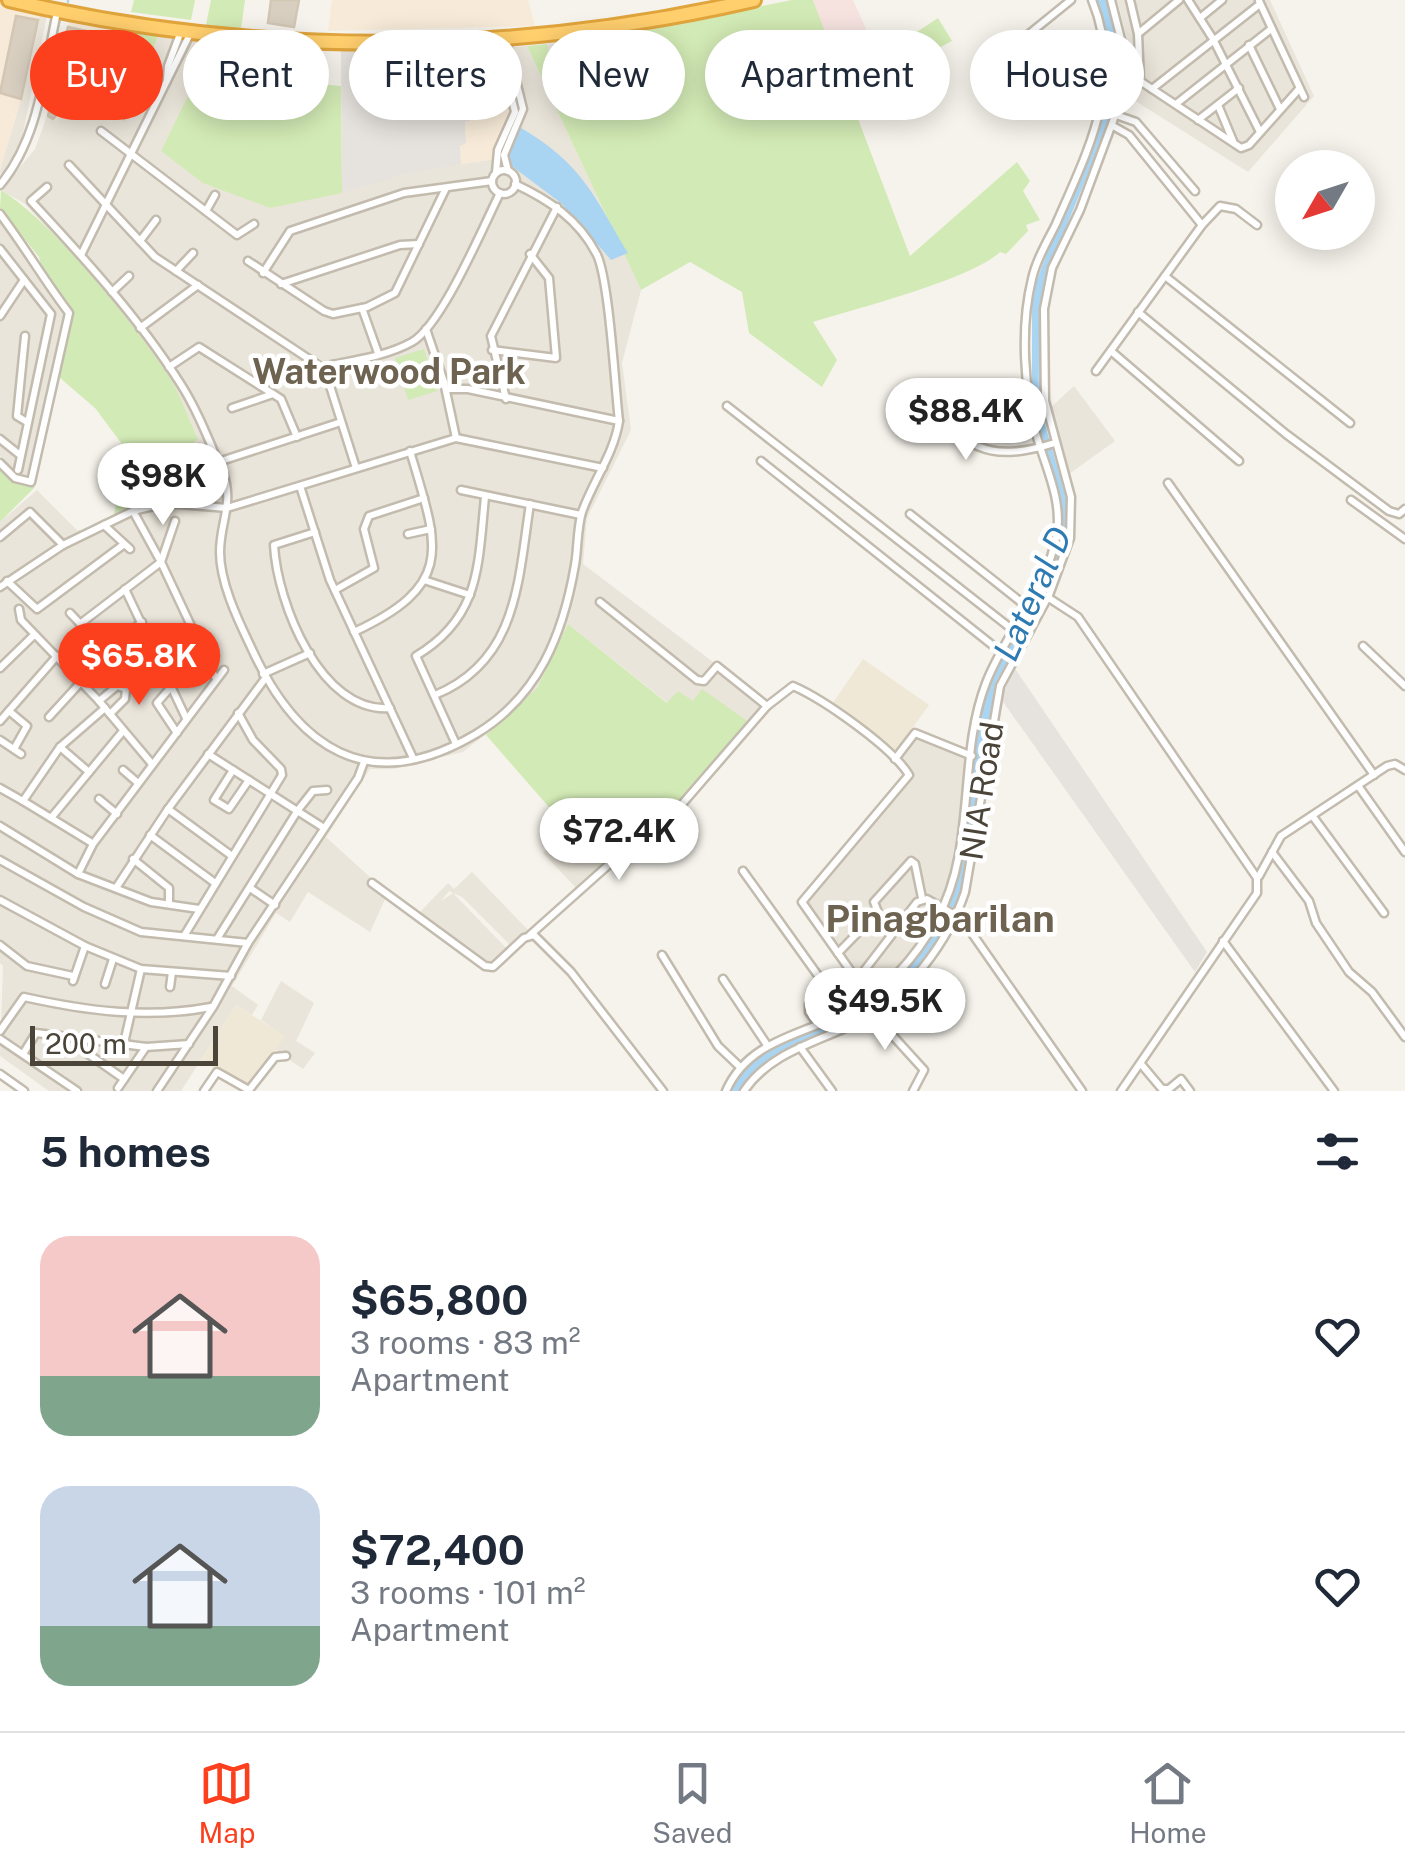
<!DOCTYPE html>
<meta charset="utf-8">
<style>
:root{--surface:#fff;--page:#f2f2f3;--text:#1f2937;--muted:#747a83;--line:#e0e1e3;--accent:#fc3f1d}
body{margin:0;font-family:"Public Sans",sans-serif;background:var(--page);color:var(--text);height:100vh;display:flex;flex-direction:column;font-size:38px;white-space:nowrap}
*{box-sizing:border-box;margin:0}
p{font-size:32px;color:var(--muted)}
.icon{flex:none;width:55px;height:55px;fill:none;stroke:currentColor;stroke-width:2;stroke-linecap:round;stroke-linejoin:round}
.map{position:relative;height:1091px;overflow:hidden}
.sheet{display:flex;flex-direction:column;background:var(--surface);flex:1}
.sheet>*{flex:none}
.banner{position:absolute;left:30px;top:30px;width:1345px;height:90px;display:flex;gap:20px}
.needle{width:65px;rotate:231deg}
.buttons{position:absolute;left:1275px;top:150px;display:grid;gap:20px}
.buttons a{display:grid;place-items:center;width:100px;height:100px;border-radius:50%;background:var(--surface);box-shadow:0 5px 25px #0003;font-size:50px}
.scale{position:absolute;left:30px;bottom:25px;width:188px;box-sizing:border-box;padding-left:10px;border:5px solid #4b4439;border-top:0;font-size:28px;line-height:35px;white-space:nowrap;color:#4b4439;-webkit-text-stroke:8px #fff;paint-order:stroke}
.price{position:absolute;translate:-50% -85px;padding:0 22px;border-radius:35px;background:#fff;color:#222;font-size:32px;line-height:65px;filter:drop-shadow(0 2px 5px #0008)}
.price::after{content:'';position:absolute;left:50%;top:60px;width:30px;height:22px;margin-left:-15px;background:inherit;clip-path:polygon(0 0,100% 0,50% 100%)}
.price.active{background:var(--accent);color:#fff}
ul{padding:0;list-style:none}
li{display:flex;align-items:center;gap:30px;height:250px;padding:0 40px}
li span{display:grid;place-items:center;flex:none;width:280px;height:200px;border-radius:30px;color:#555}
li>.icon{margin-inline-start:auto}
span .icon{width:120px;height:120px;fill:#fffc;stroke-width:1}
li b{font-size:42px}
h2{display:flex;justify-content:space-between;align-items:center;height:120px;padding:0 40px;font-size:42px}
.chip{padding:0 35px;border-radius:45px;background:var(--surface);box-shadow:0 5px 25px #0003;font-size:35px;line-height:90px}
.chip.active{background:var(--accent);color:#fff}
.tab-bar{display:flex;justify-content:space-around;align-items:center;height:140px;border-top:2px solid var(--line);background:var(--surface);font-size:28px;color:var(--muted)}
.tab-bar a{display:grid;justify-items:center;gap:5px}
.tab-bar .active{color:var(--accent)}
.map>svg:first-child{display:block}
</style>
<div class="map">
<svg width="1405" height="1091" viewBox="0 0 1405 1091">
<rect width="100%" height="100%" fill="#f6f3ec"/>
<g fill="#eae5da">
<polygon points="1117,0 1270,0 1314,96 1248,172 1129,97 1133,61"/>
<polygon points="40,13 47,15 21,143 1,180 0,170 21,99"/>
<polygon points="158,36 214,43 162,151 270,208 425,169 495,159 496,145 511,117 497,48 527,46 641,290 622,363 631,430 587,518 583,564 717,665 701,680 601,601 599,606 699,683 719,669 765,706 750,723 693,702 668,703 568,624 537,688 521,706 463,752 393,769 370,769 326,837 372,879 370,886 387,895 370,932 308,892 290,922 276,913 232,986 258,1005 252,1015 236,1005 181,1091 49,1091 0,1056 3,966 0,963 0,522 37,490 77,530 91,530 129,511 138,490 198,439 169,377 85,270 25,204 1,190 35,149 47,116 56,121 90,88 126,119"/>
<polygon points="0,220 35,264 36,275 65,312 29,477 20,476 0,456"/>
<polygon points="1074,386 1115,441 1069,474 1049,409"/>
<polygon points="915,735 969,757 953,872 943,904 923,893 913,857 871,904 877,910 838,950 804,903 908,782 911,771 898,759"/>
<polygon points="569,829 603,869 578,890 543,853"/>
<polygon points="911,864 919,895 857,977 840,953 881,911 875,904"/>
<polygon points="472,872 530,932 512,947 462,897 449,891 441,901 453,893 508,950 490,964 419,913 448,883 454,889"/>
<polygon points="924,900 940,909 896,974 871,994 859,980"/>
<polygon points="281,981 314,1003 296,1041 315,1053 303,1069 287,1058 287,1053 275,1050 284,1036 261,1020"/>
</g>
<g fill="#f7ead8">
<polygon points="332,0 528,0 535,26 328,31"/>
<polygon points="0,3 40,13 21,99 0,170"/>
<polygon points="70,19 134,32 119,89 134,101 126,120 90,88 56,121 47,116"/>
<polygon points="239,46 267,48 233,97 213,88"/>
<polygon points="497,48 511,117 495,148 496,159 461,164 460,145 466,143 465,122 474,119 451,98 460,74 458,50"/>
<polygon points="273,49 311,50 294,85 259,88 251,82"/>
</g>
<g fill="#e6e2dd">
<polygon points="617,35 639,92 564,105 547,44"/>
<polygon points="341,50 458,50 460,74 451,98 461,109 469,105 475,119 465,122 466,143 460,146 461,164 405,174 342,193"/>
<polygon points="1014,667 1207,952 1195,972 1001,699"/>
</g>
<g fill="#efe8d6">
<polygon points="863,659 929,705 894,753 830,707"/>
<polygon points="236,1005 285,1036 248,1089 201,1060"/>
</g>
<polygon fill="#f6e3e0" points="813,0 853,0 887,76 849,98"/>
<g fill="#d2eab5">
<polygon points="134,0 195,0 191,20 131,12"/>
<polygon points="211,0 245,0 241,29 206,25"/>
<path d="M792,0h21l97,256 107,-94 13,19 -7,10 17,29 -14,5 2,6 -22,23 -6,-2c-28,27 -145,57 -187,70l24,38 -15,27 -73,-54 -7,-41 -52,-30 -49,28 -114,-244 20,-2 17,61 75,-13 -22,-57z"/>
<polygon points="938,18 952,41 916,60 905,40"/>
<polygon points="134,32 158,36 134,101 119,90"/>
<polygon points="214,43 239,46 213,87 232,97 267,48 273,49 252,82 259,88 270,72 294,85 311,50 318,50 320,84 341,86 342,193 270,208 203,183 161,151"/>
<path d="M1,190c53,33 131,132 167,185 12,19 20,43 30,64l-60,51 -9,21 -15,4 4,-21 -12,-13 25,-25 -36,-48 -36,-31 14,-67 -30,-36 -4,-17 -39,-49z"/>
<polygon points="424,349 437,391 408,400 395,358"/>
<polygon points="0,466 13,481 35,487 0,522"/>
<polygon points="568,624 667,703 678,691 693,701 702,689 750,723 671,813 603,869 486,735 537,688"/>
</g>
<g fill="#a9d4f2">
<path d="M1095,0h12l14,52 -4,51 -71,173 -8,69 1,58 27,95 1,32 -22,63 -50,91 -14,85 -4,4 -2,13 6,2c-6,34 -9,72 -20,105 -18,56 -68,109 -121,133 -39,18 -75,28 -101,65h-11l13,-21 24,-21 85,-36 49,-35 31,-39 20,-38 12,-54 20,-145 10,-28 34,-59 35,-91 -3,-27 -26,-99v-105l75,-200 1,-50z"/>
<path d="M521,128c61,36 72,66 107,125l-17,7 -50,-57 -56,-42z"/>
</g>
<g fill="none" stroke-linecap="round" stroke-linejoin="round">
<polyline stroke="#a9d4f2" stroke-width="2.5" points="68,2 68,0"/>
<g stroke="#a9d4f2" stroke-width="6">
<polyline points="1040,321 1042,398"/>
<polyline points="911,965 938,926"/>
</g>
</g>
<g fill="#d8cfc1" stroke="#d3c7b4" stroke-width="2.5">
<polygon points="271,0 299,0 294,27 268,23"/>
<polygon points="16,16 38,20 21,99 0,93"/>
<polygon points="68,27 91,32 91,41 122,48 121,54 127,55 119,91 132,101 124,119 84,82 53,119 48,116"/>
</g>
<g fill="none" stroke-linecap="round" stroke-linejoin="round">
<defs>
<g id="street">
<polyline points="1130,0 1138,34 1140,81 1241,148 1249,145 1299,89"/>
<polyline points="1188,0 1213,39 1260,132"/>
<polyline points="1259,1 1304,97"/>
<polyline points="1200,18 1222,0"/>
<polyline points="1139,33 1179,0"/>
<polyline points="506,40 523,109 504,155 508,171"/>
<polyline points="1249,45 1279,107"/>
<polyline points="982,72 1071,0"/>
<polyline points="167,80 168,66 181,31"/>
<polyline points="1152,89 1260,4"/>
<polyline points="1176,104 1271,29"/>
<polyline points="1218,105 1233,141"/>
<polyline points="1116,115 1136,122 1195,191"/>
<polyline points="1198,120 1239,88"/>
<polyline points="101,131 237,235 254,224"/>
<path d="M69,165l86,92 166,110c29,-6 64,-10 91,-25 30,-17 71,-115 88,-149"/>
<circle cx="504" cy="182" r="12"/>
<polyline points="496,173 498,150 515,112 498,40"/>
<path d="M0,185c40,-48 44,-114 57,-173"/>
<path d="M47,187l-16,14c53,57 107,116 149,182 17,26 30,60 42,88 13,30 -2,51 -2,81 0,30 17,66 30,93 46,103 118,153 226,89 63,-38 87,-100 99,-169 3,-17 2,-37 7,-53 11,-31 32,-58 37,-91 -4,-33 -10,-146 -23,-168 -18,-34 -47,-53 -81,-69"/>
<polyline points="206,211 215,195"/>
<path d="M0,214c25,33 44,66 69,99l-38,169 -16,-4 -15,-15"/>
<polyline points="1202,225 1220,206 1236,209 1257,225"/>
<polyline points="140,241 156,220"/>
<polyline points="0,249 51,314 18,470"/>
<polyline points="81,255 191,32"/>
<polyline points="248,261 324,311 333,314 367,307 395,293 446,188"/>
<polyline points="176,271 193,253"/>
<polyline points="263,273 290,231 404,193 492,181"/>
<polyline points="1165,276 1350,423"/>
<polyline points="281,284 400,245 419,244"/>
<polyline points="112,292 129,276"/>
<polyline points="362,308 378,353"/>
<polyline points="1138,312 1286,434 1389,511 1399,514 1405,509"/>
<polyline points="0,316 24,280"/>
<polyline points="140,328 198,285"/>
<polyline points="426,329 444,382 456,438"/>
<polyline points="25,336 17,416 27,422"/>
<polyline points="492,350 556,358 549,278 530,254"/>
<polyline points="1111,351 1239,461"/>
<polyline points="169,367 199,347 281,399 297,437"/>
<polyline points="324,367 356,468"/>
<polyline points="1096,371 1202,225 1129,135 1113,126"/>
<polyline points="446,389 468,389 619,421"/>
<path d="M923,391c40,57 63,73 132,52"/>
<polyline points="506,399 491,336 557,207"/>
<polyline points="727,406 1013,630"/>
<polyline points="232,408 273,394"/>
<polyline points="0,439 20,455"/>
<polyline points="761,461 1001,652"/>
<polyline points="218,462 341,422"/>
<polyline points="1168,483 1374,775"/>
<polyline points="300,486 330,580 413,758"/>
<polyline points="461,490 581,515"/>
<polyline points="1351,500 1405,539"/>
<polyline points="910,514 1026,606"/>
<polyline points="175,521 161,562 216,679"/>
<polyline points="104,525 130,549"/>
<path d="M315,532l-41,13c3,58 47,169 116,163"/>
<polyline points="408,534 431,529"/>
<polyline points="0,537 30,512 63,545"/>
<polyline points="7,581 37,609 123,545"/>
<polyline points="427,581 470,595"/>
<polyline points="0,587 63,545 133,511 167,503 227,508 456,438 603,468"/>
<polyline points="125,589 186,718"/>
<polyline points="1035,589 1078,617 1257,878 1257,893 1121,1091"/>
<polyline points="335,590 374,568 364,529 369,516 424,498"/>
<polyline points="600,602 697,680 704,681 717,666 767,706"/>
<polyline points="19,609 21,620 99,701 152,764"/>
<polyline points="70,613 107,652"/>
<polyline points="80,624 161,562 133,511"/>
<path d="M354,632c103,-48 84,-86 56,-181"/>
<polyline points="1363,646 1405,686"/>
<polyline points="99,658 142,622"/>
<polyline points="0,668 34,635"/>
<polyline points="263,674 310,653"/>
<polyline points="171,687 157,703 177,733"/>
<path d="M435,695c83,-34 83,-114 95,-191"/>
<polyline points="99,701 117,686 126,689"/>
<polyline points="105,708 60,747 23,801 51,818 123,731"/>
<polyline points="9,711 27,726 14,749"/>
<polyline points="110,714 125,699 126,689 158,661"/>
<polyline points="49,717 81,682"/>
<polyline points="0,721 57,656"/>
<polyline points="0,740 21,754"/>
<path d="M456,744l-40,-88c65,-39 62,-91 69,-159"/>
<polyline points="60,747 89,772"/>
<polyline points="208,754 324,828"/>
<polyline points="895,759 915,733 972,756"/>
<polyline points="123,770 138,783"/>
<polyline points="233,770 214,800 229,809 249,780"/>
<polyline points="1359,787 1405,852"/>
<polyline points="0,788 23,801"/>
<polyline points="99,799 117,814"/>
<polyline points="168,809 232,856"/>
<polyline points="51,818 92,843"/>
<polyline points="1314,818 1384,913"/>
<polyline points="0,826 78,874 151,902 199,909"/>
<polyline points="150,835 215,883"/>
<polyline points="1272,852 1309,901 1316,923 1349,972 1372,992 1405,1037"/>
<polyline points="133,859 169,888 169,903"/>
<polyline points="0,860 84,907 141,932 248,943"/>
<polyline points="743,871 827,988 809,1004 809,1012 818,1024"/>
<polyline points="78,874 93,844 224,670"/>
<polyline points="1259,876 1281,836 1387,766 1395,764 1405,770"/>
<polyline points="372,883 485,966 493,967 524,938 534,935 571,972 663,1091"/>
<polyline points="116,888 168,809 264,680"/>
<polyline points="250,888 275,905"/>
<polyline points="0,900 85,946 141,969 231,976"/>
<path d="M530,935l131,-117 16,-8 90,-104 26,-20c30,13 99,61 116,89l-107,127 55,78"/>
<polyline points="184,936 282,775 281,769 253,740 238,713"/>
<polyline points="217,939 298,810 313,791 327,790"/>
<polyline points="1223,941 1334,1091"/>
<polyline points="0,945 27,966 73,976"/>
<polyline points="838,953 878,912 874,902 911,861 915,864 922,898"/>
<polyline points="662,955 718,1046 740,1067"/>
<polyline points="723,979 767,1045"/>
<polyline points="73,981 85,946"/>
<polyline points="105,984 113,959"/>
<polyline points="170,987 172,972"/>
<polyline points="871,997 857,980 917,902 927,899 962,919 1082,1091"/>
<polyline points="873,1014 924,1070 913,1091"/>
<path d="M0,1031l24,-34c63,14 123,22 187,10"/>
<polyline points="0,1039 77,1091"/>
<polyline points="83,1039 84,1051 124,1079"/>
<polyline points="124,1043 141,969"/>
<polyline points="800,1047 832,1091"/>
<polyline points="23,1054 36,1033 146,1047 189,1044"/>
<polyline points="1141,1064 1162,1089 1169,1089 1181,1079 1190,1091"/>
<polyline points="0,1074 24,1091"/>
<polyline points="118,1088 146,1047"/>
<polyline points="157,1091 213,1007 248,943 358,778 364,762"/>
<polyline points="204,1091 217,1072 249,1090 275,1057 286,1056"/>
<path d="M726,1091c23,-52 78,-56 123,-80 38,-21 67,-54 88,-92 40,-72 20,-161 49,-236 19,-50 62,-95 71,-150 5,-33 -11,-65 -20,-96 -13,-47 -17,-110 -5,-158 4,-19 15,-37 24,-55 33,-76 69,-143 36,-224"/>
<path d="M744,1091c27,-40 75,-49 116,-70 47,-23 89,-81 105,-129l35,-206 49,-91 21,-57 1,-41 -26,-96 -1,-92 8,-41 28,-58 39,-105 5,-54 -13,-51"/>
</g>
<path id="highway" d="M9,0c243,58 502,56 745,0"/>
</defs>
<use href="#street" stroke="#c2bbae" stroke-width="11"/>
<use href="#highway" stroke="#e0a43c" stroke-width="18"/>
<use href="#street" stroke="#fff" stroke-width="6"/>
<use href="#highway" stroke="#ffcf6e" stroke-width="12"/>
</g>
<g text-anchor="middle" stroke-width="9" stroke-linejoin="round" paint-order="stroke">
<g font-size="32" fill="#4b4439" stroke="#fff">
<text transform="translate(982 791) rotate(-81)" y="11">NIA Road</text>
</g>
<g font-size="35" font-weight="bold" fill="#6e6250" stroke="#fff">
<text x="389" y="384">Waterwood Park</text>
</g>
<g font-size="35" font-style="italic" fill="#2e7ab2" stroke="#fff">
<text transform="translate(1033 594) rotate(-66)" y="12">Lateral D</text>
</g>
<g font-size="38" font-weight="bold" fill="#6e6250" stroke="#fff">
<text x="940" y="932">Pinagbarilan</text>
</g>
</g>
</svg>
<div class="buttons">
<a><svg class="needle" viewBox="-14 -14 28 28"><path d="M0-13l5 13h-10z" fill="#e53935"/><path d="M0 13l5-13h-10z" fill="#747a83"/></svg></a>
</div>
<div class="scale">200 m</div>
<b class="price" style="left:966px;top:463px">$88.4K</b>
<b class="price" style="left:163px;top:528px">$98K</b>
<b class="price active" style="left:139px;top:708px">$65.8K</b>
<b class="price" style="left:619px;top:883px">$72.4K</b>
<b class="price" style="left:885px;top:1053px">$49.5K</b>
<div class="banner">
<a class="chip active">Buy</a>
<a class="chip">Rent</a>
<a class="chip">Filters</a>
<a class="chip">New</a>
<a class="chip">Apartment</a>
<a class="chip">House</a>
</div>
</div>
<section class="sheet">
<h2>5 homes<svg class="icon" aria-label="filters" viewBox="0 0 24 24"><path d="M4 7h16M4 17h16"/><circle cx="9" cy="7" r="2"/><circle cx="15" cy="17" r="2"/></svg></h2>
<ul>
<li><span style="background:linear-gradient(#f6c9c9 70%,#7fa58c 0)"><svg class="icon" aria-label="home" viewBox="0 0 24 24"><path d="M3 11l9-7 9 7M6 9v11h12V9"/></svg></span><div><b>$65,800</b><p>3 rooms · 83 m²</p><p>Apartment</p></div><svg class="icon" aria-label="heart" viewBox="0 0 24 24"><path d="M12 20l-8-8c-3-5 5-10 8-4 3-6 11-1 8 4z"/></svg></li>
<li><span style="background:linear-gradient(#c9d6e8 70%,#7fa58c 0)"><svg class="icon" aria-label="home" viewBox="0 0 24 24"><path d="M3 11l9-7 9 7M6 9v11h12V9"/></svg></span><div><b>$72,400</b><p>3 rooms · 101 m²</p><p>Apartment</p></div><svg class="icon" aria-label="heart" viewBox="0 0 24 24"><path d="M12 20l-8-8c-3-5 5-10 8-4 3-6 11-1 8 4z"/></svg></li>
</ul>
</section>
<nav class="tab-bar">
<a class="active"><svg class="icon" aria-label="map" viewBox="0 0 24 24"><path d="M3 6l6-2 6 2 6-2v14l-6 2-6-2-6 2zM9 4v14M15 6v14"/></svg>Map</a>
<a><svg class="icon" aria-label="saved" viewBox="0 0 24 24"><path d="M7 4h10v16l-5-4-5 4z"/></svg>Saved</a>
<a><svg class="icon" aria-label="home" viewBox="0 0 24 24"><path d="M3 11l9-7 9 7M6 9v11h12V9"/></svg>Home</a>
</nav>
